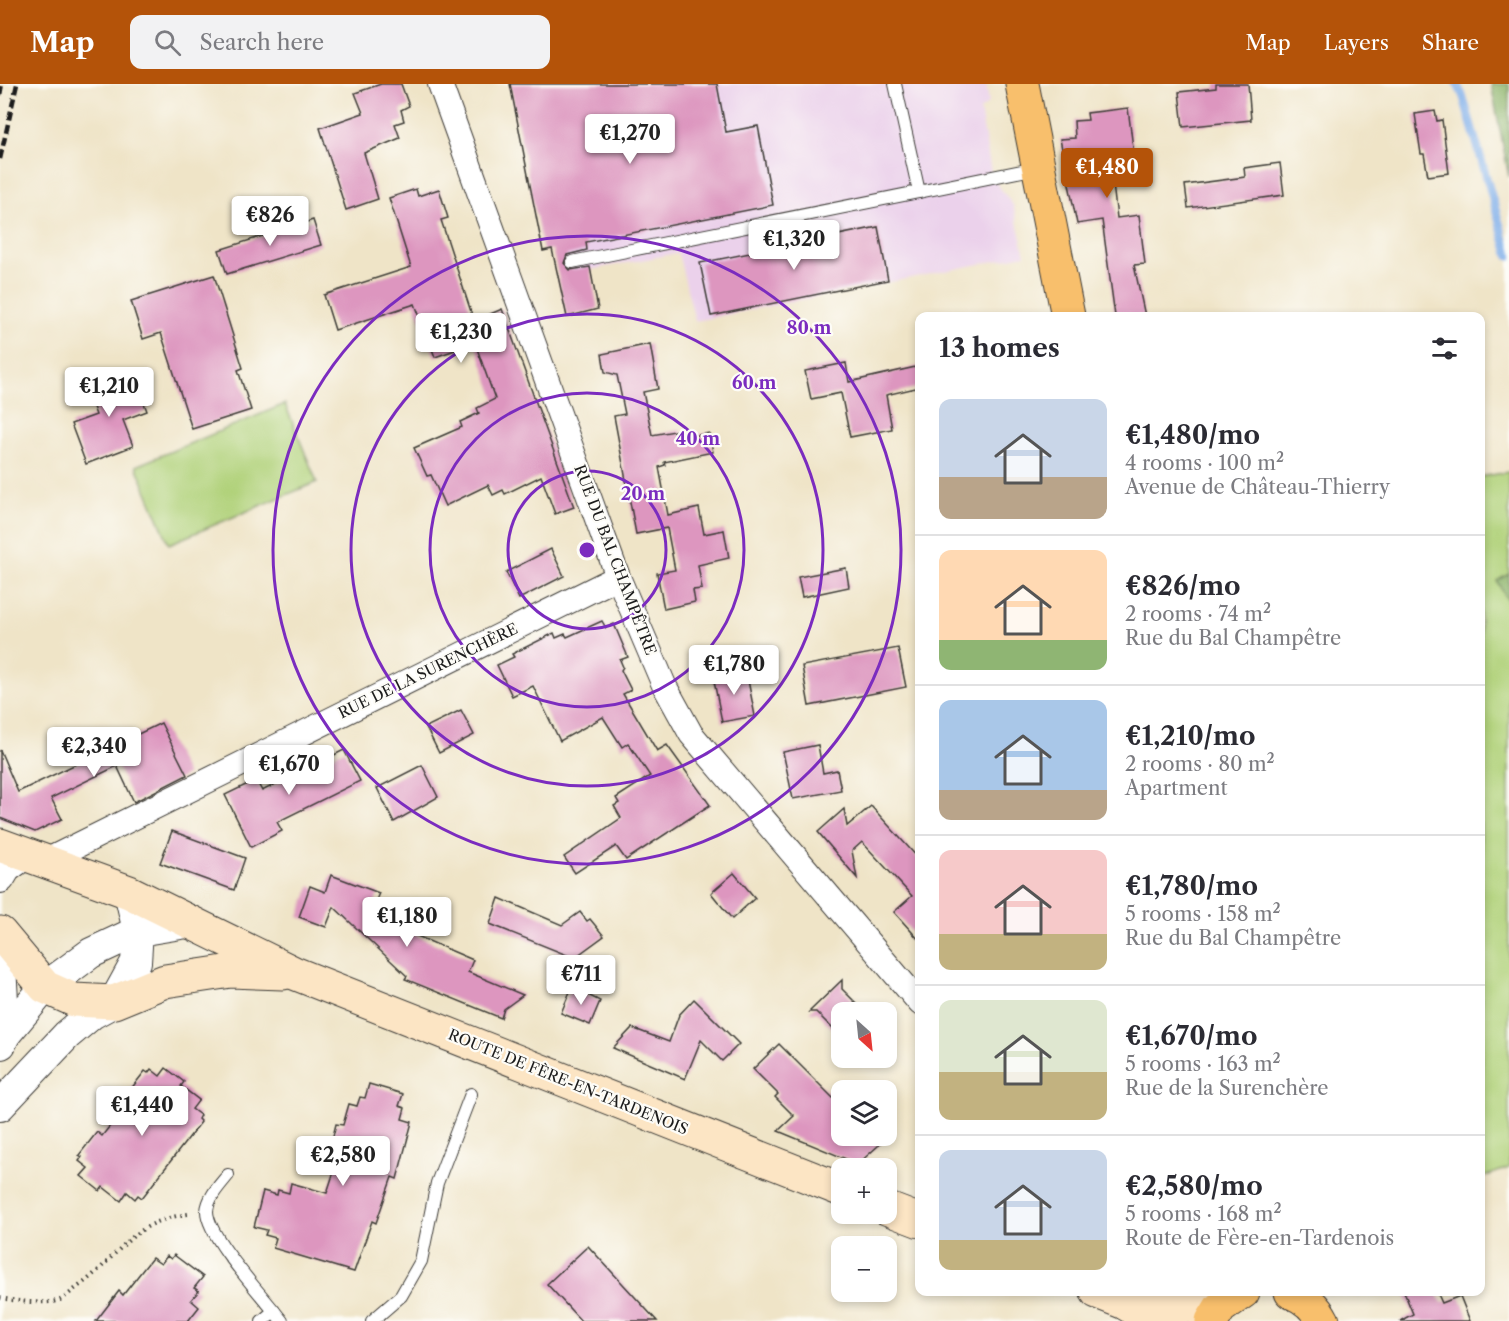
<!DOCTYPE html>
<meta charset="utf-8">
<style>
:root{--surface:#fff;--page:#f2f2f3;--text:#2b2b33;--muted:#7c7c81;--line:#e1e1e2;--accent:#b45309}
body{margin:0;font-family:"Libre Caslon Text",serif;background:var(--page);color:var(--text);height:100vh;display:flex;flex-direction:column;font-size:22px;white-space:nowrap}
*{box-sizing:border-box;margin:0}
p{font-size:20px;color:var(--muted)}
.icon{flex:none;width:33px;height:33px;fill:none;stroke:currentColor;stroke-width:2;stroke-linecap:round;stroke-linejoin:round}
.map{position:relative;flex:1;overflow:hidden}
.panel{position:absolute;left:915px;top:228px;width:570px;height:984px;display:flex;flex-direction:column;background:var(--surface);border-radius:12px;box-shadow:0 3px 9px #0003}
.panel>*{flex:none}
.needle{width:39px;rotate:153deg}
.fabs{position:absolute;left:831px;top:918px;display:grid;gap:12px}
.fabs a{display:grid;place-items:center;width:66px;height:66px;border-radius:12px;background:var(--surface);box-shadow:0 3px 9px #0003;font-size:30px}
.price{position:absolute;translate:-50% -51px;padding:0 14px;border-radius:6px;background:#fff;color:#222;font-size:20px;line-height:39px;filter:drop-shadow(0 2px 3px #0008)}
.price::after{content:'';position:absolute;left:50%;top:36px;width:18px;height:14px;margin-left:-9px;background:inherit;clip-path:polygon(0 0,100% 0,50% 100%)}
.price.on{background:var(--accent);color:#fff}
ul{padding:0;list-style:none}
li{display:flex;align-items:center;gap:18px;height:150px;padding:0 24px}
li+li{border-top:2px solid var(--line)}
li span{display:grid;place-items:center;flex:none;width:168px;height:120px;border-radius:12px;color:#555}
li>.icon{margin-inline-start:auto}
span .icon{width:72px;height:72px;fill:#fffc;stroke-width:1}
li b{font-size:26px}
h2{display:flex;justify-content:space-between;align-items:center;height:72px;padding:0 24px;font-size:26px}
header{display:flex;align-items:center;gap:36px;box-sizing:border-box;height:84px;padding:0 30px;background:var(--accent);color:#fff}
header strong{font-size:28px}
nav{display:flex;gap:33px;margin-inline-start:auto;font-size:21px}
.search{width:420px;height:54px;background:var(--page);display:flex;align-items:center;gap:15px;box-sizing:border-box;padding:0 21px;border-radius:12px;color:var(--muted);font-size:22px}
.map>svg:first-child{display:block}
</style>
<header>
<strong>Map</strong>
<div class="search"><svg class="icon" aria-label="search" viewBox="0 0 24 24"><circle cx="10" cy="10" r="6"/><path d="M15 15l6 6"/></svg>Search here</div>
<nav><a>Map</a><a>Layers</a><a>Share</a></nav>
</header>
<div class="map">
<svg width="1509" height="1237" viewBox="0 0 1509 1237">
<rect width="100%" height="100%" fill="#fdfcf7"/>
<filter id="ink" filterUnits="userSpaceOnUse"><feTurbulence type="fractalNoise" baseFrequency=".0167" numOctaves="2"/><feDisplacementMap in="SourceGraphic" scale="12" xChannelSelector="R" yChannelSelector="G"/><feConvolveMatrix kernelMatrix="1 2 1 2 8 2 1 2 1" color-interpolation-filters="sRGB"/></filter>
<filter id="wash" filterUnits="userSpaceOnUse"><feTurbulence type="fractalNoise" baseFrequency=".008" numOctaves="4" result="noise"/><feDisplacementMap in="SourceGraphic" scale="24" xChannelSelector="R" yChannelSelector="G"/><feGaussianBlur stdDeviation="1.35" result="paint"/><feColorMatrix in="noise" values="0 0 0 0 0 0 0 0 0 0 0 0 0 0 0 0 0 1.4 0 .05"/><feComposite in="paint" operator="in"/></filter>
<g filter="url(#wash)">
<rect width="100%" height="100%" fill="#efe4c7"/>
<polygon fill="#ebd1eb" points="599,0 986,0 989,18 980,26 992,93 1013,121 1025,171 695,237 678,169 558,192 554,165 543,167 514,20"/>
<g fill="#b0d179" stroke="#66764a" stroke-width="1.5">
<polygon points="285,320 317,398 169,460 136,382"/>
<polygon points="1509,388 1509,490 1497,497 1509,519 1509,1084 1481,1094 1480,393"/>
</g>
<g fill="#8cb369" stroke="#546842" stroke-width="1.5">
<polygon points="1491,0 1509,0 1509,93"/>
<polygon points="1509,490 1509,519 1497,497"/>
</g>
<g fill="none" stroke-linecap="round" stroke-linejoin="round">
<polyline stroke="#7faee9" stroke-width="8" points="1457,0 1463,12 1509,172"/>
</g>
<g id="blocks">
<g fill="#dd96bf">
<polygon points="381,0 401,0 409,22 401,26 404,37 395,40 400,54 364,69 378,115 346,126 320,44 363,29 355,9"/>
<polygon points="510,0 717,0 726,48 758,42 773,121 586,158 587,166 567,171 564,179 570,186 590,183 598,225 567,233 552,165 543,167"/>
<polygon points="1216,0 1248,0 1251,36 1183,43 1179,8 1216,4"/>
<polygon points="1128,24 1134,72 1110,75 1117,134 1139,131 1145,180 1134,181 1145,232 1115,232 1102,136 1077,140 1060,55 1075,54 1074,37 1088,36 1087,29"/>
<polygon points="1435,27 1437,37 1442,36 1449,89 1428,92 1424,70 1421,70 1415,30"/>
<polygon points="1280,79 1284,111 1188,124 1185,101 1245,93 1244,84"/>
<polygon points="416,105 418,112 439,105 448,134 441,136 474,237 502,225 574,423 555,430 541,392 505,410 503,406 493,411 488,401 445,422 431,391 427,392 414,364 462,343 460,338 479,329 477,324 495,315 475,259 435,273 415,220 335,246 324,211 411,183 389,114"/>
<polygon points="313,136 321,161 227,190 219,166"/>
<polygon points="878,143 888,196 711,232 700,179"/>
<polygon points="214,191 243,284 238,286 251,326 192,345 161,249 143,255 131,217"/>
<polygon points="650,260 658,305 643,308 652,351 680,346 682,354 709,349 713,368 664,378 665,381 659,383 668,431 699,424 704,450 724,446 729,474 698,481 702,505 693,506 695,518 664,525 657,489 675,486 667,444 636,450 614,332 625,330 617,291 605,288 602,270"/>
<polygon points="846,279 849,298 920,282 920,303 886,311 892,345 850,353 841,309 811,315 805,287"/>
<polygon points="132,287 147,327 123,336 133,362 86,380 71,340 96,331 86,304"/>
<polygon points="551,465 564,492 519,515 506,488"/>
<polygon points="846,484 849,503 802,513 798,493"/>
<polygon points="602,537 606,544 614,540 628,573 620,576 623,583 621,586 631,606 623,610 657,667 667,661 710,721 626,776 616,762 575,789 564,773 621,734 614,722 619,719 616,714 650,692 628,659 622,663 603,633 560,657 533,602 512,612 497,581 514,573 512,570 554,549 556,554 565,550 567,553"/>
<polygon points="898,564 906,603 809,622 802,582"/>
<polygon points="746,586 755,632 722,638 713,592"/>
<polygon points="461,626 474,651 439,669 426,643"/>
<polygon points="161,639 187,691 134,718 117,682 51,714 62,735 35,748 0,734 0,666 18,708"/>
<polygon points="818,661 823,689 837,686 841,706 793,715 783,668"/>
<polygon points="344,666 360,697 277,738 282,747 251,763 225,711 256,696 262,707"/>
<polygon points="422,681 438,713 394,738 377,704"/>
<polygon points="871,722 920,776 920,857 894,828 912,812 862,758 852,767 857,794 818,748 844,725 847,742"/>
<polygon points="172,747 245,774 234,806 160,779"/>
<polygon points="734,789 755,814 732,835 711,809"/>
<polygon points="331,791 379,809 374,821 404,850 408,848 473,876 468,888 523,911 504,925 501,934 405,895 407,892 334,823 326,843 299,833 310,802 325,808"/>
<polygon points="499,814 562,841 580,828 587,837 590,835 604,852 574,874 490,840"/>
<polygon points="842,896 842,905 865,928 842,928 842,954 816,928 809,928"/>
<polygon points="572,903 600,917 590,941 561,929"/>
<polygon points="694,915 739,960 722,977 701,956 685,995 613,964 632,944 669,958 679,931"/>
<polygon points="779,960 842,1023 842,1052 889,1052 858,1080 778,1047 794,1032 775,1013 778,1010 753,985"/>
<polygon points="166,984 184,998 181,1002 199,1016 192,1025 200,1031 198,1035 201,1038 142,1114 138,1111 135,1115 127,1108 121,1117 103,1103 100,1107 81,1092 88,1084 79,1077 82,1073 79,1071 97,1048 102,1052 132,1014 127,1010 145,987 148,989 151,985 160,992"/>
<polygon points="369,1000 403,1010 399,1022 405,1024 402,1035 412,1038 397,1095 392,1093 376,1139 372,1137 354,1188 273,1164 276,1154 265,1151 267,1146 254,1143 263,1107 277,1111 278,1106 289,1109 291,1099 327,1109 340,1069 331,1060 336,1040 343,1041 349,1020 357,1022 360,1013 365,1014"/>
<polygon points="588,1162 657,1237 581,1237 547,1200"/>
<polygon points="174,1171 203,1193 194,1204 199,1207 191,1216 199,1223 188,1237 96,1237 119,1207 123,1211 152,1174 161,1180 167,1172 171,1175"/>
<polygon points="1404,1208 1437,1208 1442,1219 1460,1212 1470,1237 1400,1237 1413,1230"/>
</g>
</g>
</g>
<g filter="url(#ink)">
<use href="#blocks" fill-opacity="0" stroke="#3c3a36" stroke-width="1.5"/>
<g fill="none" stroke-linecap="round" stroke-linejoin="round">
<defs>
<g id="service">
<polyline points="895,0 919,108"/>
<polyline points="572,178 1037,84"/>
<path d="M228,1091c-8,10 -20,22 -21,36 0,24 51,80 67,100"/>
<polyline points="262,1237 274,1227 282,1237"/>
<polyline points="372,1237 401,1212 421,1177 437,1099 471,1010"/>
</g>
<g id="minor">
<polyline points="440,0 618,493 664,601 691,650 920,919"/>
<polyline points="46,777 618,493"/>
</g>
<g id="tertiary">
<polyline points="0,794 6,784 25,770"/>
<polyline points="0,865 5,951 1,960"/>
<polyline points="5,951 45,903 91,869 138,847 193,838"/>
<polyline points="0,1022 67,951 92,930 114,918 136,878 138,847 129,808"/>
</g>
<g id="secondary">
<polyline points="0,761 129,808 294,889 842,1106"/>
<polyline points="0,849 45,903 74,916 114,918 165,897 231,887 283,889"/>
<polyline points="886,1124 920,1137"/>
<polyline points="1097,1208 1125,1219 1144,1231"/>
<polyline points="1125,1219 1220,1224"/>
</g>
<g id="primary">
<polyline points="1022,0 1068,232"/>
<path d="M1291,1208c15,6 25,15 32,29"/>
<polyline points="1212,1237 1220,1224 1243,1208"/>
</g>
</defs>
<use href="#service" stroke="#3c3a36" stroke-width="14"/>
<use href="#minor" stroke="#3c3a36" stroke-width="26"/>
<use href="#tertiary" stroke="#3c3a36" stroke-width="32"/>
<use href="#secondary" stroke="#3c3a36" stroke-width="35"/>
<use href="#primary" stroke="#3c3a36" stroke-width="35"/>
<path stroke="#3c3a36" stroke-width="4" stroke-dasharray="1.5 4.5" stroke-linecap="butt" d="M0,1214c15,3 46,7 60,2 6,-3 13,-10 19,-14 43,-31 50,-64 109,-72"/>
<use href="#service" stroke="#fff" stroke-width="12"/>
<use href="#minor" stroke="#fff" stroke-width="24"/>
<use href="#tertiary" stroke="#fff" stroke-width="30"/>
<use href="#secondary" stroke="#fce5c4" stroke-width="33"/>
<use href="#primary" stroke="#f8bf6c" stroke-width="33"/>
<g stroke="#1c1c1c" stroke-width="4.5" stroke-dasharray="9 4.5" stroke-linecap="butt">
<polyline points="0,11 2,0"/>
<polyline points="0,75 17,0"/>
</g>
</g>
</g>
<g fill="none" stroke="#7b2cbf" stroke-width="3">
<circle cx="587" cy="466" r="79"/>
<circle cx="587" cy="466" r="157"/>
<circle cx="587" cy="466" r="236"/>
<circle cx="587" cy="466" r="314"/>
</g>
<g text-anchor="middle" stroke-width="4.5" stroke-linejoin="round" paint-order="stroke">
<g font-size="15" fill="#1c1c1c" stroke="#fdfcf7">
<text transform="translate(615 476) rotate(69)" y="5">RUE DU BAL CHAMPÊTRE</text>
<text transform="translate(428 587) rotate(-26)" y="5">RUE DE LA SURENCHÈRE</text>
<text transform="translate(568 998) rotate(22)" y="5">ROUTE DE FÈRE-EN-TARDENOIS</text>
</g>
</g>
<circle cx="587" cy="466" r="9" fill="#7b2cbf" stroke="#fdfcf7" stroke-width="3"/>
<g font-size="18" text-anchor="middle" font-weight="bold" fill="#7b2cbf" stroke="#fdfcf7" stroke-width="4.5" stroke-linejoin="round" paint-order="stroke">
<text x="809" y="250">80 m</text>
<text x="754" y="305">60 m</text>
<text x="698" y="361">40 m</text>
<text x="643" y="416">20 m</text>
</g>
</svg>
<div class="fabs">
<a><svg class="needle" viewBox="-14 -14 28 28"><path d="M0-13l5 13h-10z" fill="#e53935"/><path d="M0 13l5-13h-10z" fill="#7c7c81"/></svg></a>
<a><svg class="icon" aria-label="layers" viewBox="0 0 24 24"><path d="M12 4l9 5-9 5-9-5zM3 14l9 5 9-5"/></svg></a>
<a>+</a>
<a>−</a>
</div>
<b class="price" style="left:630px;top:81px">€1,270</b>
<b class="price on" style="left:1107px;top:115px">€1,480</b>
<b class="price" style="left:270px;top:163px">€826</b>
<b class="price" style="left:794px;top:187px">€1,320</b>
<b class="price" style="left:461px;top:280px">€1,230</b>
<b class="price" style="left:109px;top:334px">€1,210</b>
<b class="price" style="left:734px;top:612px">€1,780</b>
<b class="price" style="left:94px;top:694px">€2,340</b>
<b class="price" style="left:289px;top:712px">€1,670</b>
<b class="price" style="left:407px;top:864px">€1,180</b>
<b class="price" style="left:581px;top:922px">€711</b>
<b class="price" style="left:142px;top:1053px">€1,440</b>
<b class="price" style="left:343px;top:1103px">€2,580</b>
<section class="panel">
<h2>13 homes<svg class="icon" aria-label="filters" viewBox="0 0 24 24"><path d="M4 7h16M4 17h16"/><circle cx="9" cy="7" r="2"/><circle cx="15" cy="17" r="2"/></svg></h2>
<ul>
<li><span style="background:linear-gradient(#c9d6e8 65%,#b9a48a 0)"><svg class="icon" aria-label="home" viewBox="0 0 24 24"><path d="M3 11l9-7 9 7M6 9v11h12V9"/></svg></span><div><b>€1,480/mo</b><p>4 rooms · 100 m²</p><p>Avenue de Château-Thierry</p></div></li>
<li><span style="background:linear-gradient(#ffd9b3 75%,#8fb573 0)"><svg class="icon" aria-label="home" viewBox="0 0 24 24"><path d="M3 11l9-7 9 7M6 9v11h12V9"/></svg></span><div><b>€826/mo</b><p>2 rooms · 74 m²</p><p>Rue du Bal Champêtre</p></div></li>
<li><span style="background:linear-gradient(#a9c7e8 75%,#b9a48a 0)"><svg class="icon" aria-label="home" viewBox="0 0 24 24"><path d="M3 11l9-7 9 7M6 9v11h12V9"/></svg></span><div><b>€1,210/mo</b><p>2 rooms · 80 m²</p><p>Apartment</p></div></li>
<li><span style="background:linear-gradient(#f6c9c9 70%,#c2b280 0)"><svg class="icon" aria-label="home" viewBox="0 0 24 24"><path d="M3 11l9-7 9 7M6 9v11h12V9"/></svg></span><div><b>€1,780/mo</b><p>5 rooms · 158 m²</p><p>Rue du Bal Champêtre</p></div></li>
<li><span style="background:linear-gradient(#dfe7d0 60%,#c2b280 0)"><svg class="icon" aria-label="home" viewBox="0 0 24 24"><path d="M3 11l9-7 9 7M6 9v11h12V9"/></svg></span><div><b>€1,670/mo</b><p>5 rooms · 163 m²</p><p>Rue de la Surenchère</p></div></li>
<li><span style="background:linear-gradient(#c9d6e8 75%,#c2b280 0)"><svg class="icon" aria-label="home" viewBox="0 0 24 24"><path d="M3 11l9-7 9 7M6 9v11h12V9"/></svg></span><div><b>€2,580/mo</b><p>5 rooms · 168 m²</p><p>Route de Fère-en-Tardenois</p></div></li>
</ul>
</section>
</div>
